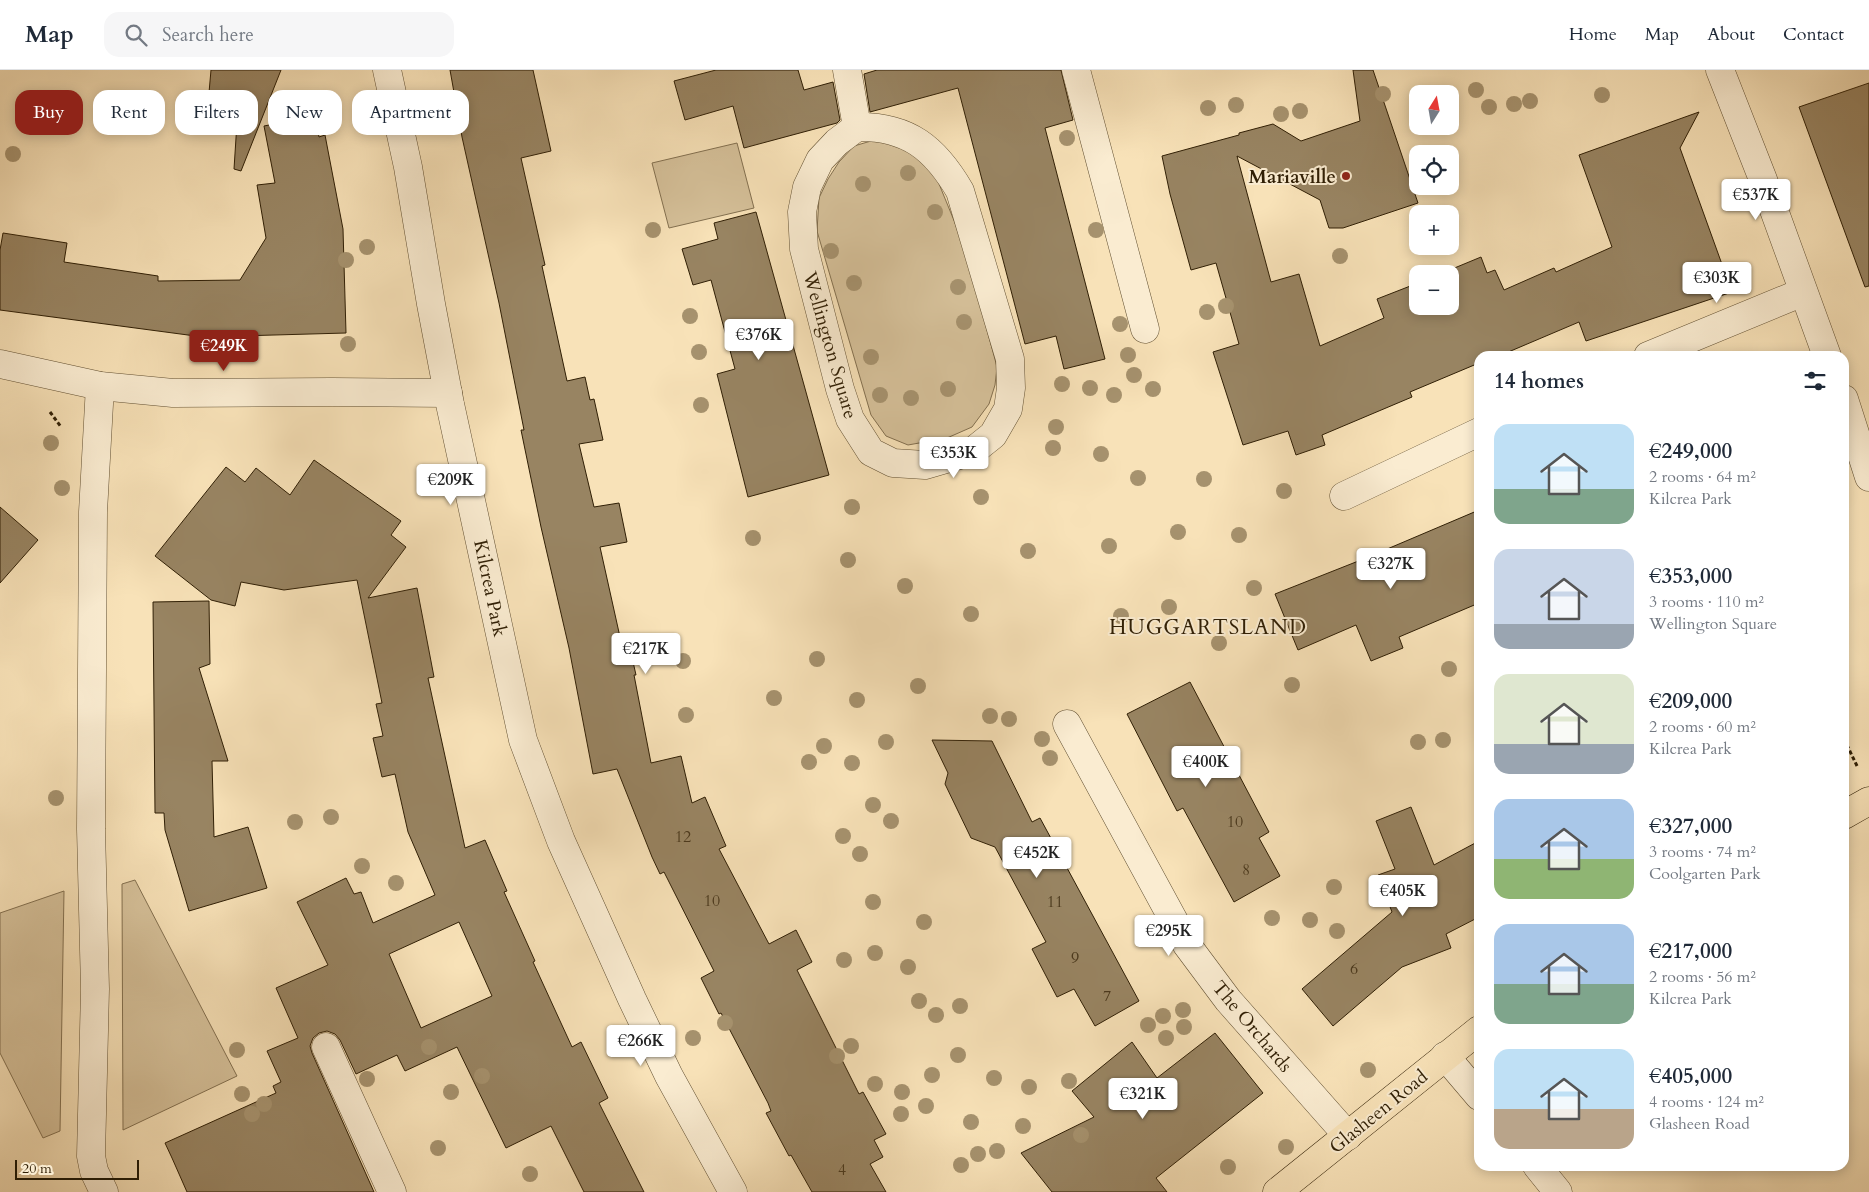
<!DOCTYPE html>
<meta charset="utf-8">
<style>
:root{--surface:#fff;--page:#f6f6f7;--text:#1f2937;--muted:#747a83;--line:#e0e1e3;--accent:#8f2418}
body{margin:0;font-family:Cardo,serif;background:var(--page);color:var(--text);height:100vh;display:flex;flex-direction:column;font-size:19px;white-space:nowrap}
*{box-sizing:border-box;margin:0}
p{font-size:16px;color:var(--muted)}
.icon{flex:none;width:28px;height:28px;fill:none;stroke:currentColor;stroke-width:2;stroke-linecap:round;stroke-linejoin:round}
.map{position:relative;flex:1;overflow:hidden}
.drawer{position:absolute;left:1474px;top:281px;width:375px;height:820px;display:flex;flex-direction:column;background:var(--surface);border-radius:15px;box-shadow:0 2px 12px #0003}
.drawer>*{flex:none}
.banner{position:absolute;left:15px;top:20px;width:475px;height:45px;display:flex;gap:10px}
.needle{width:32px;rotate:11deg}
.fabs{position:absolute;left:1409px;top:15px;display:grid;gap:10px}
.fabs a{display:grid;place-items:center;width:50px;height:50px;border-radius:10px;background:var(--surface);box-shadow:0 2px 12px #0003;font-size:25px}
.scale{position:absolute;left:15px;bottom:12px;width:124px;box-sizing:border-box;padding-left:5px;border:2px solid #301f05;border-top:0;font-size:14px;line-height:18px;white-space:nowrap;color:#301f05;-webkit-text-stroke:4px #faecd1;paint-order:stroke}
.price{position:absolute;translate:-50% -42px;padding:0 11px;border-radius:5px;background:#fff;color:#222;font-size:16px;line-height:32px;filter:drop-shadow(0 1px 2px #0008)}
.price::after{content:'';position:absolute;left:50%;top:30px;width:15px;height:11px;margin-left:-8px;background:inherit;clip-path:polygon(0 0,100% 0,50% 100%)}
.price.selected{background:var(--accent);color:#fff}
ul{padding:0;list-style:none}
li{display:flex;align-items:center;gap:15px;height:125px;padding:0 20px}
li span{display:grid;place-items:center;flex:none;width:140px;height:100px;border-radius:15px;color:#555}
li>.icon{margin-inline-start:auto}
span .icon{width:60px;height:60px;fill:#fffc;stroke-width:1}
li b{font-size:21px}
h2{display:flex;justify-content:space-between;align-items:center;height:60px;padding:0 20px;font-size:21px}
.chip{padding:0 18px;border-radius:15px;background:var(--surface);box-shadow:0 2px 12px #0003;font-size:18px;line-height:45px}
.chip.selected{background:var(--accent);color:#fff}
header{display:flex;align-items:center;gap:30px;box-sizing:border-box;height:70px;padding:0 25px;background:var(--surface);border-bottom:1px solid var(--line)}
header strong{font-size:24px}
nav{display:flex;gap:28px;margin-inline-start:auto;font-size:18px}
.search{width:350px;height:45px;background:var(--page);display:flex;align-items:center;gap:12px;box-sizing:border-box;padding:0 18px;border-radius:15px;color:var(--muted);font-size:19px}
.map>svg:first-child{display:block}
</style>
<header>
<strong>Map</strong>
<div class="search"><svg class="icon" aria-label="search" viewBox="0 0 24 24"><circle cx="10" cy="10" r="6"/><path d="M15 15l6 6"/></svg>Search here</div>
<nav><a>Home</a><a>Map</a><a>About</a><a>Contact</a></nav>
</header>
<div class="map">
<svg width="1869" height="1122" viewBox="0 0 1869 1122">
<rect width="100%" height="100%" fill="#f8e2b8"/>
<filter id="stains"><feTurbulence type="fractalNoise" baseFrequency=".004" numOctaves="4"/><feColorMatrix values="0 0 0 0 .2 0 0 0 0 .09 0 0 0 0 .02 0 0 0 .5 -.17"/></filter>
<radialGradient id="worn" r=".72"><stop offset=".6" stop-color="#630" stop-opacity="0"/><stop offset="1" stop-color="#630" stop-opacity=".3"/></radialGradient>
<g fill="#d6c19a" stroke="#837050">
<polygon points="871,71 888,72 904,78 920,88 937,109 955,153 971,200 997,297 995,315 989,334 972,357 947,368 908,375 886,366 871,345 817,161 819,128 828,109 839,92 854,76"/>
<polygon points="737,73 754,138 669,158 652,93"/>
<polygon points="135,810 237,1006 123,1060 122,814"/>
<polygon points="64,821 60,1061 43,1068 0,983 0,843"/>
</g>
<g fill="#988462" stroke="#301f05" fill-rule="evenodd">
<polygon points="211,0 281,0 241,101 234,99 238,37 208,34"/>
<polygon points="450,0 533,0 551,81 521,88 545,195 542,196 567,311 585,307 590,330 594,329 603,370 579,374 594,437 619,433 627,472 600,477 620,567 627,565 636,605 634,605 651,693 681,686 692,733 705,727 726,776 719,779 769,874 796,860 812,892 797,900 859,1024 863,1022 886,1064 874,1070 883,1087 870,1094 886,1122 812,1122 791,1085 789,1086 766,1043 771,1041 768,1033 721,943 719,944 701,908 714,901 664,802 660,804 652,787 617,699 593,704 569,578 541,457 521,360 524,360 499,233 462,67"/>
<polygon points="716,0 798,0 804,20 833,12 840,50 837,53 744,78 733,36 685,50 674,11"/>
<polygon points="877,0 1061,0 1073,50 1045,58 1105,289 1064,299 1056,266 1025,274 958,18 870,42 864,4"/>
<polygon points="1353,0 1373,0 1418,133 1343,158 1329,158 1320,130 1237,86 1271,212 1299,204 1320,276 1384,248 1377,229 1418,213 1418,236 1450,236 1450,204 1440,204 1481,187 1487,203 1495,200 1504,220 1554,198 1556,202 1612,177 1579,85 1699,42 1680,78 1732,222 1586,271 1579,252 1506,283 1496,286 1479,286 1479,293 1410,322 1412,327 1322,365 1325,375 1296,385 1288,361 1243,375 1213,282 1239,274 1216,193 1191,200 1170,124 1162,86 1239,65 1239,63 1273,54 1301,71 1360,51"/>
<polygon points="1869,13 1869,216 1865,217 1799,37"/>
<polygon points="315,46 319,67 325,65 343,159 346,263 203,267 0,240 0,180 3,163 67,173 64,192 158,206 158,211 240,210 266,168 257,115 275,113 264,56"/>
<polygon points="756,142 829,405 748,427 717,304 735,299 711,210 693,215 682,179 718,169 714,153"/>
<path d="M314,390l87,61 -10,14 15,12 -38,51 49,-10 17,89 -6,1 37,170 20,-8 22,51 -3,1 31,69 -2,1 39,85 9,-5 27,56 -9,5 45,89h-60l-33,-66 -45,22 -49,-101 -52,24 -8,-16 -41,19 -16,-34 -5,-6 -8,-3 -8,2 -6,5 -3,8 2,7 62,139h-187l-15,-34 -7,-15 111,-50 -3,-7 8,-4 -14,-31 31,-13 -22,-50 52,-23 -31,-63 49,-24 8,16 7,-2 12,31 62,-28 -27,-63 -13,-58 -13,3 -9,-39 10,-2 -7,-32 6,-1 -25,-123 -73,10 -43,-8 -6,24 -24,-6 -56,-44 71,-89 19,15 11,-14 34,27zM459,852l33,74 -71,32 -32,-74z"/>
<polygon points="0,437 38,470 0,513"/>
<polygon points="1479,440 1479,533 1399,567 1403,578 1371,591 1356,555 1298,580 1275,524 1366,488"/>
<polygon points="209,531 210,594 199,598 228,691 212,691 214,767 248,757 267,818 189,841 165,760 164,743 155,743 153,532"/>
<polygon points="1190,612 1269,762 1259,768 1280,806 1234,832 1183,738 1177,741 1127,644"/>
<polygon points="932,670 992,671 1032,752 1040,748 1139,931 1095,956 1074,919 1057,927 1032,879 1046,872 995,777 971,768 945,714 948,703"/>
<polygon points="1411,737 1434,795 1479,771 1479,847 1446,864 1451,878 1402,897 1333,956 1302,919 1392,842 1378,805 1395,799 1376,751"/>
<polygon points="1215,963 1263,1023 1156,1108 1167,1122 1052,1122 1021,1083 1094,1047 1072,1021 1132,972 1157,1008"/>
</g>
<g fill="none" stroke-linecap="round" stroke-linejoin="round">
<defs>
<g id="minor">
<polyline points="387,0 408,97 431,234 450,334 523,670 561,771 632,929 669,1006 733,1122"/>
<polyline points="847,0 857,57"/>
<polyline points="1076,0 1145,259"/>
<polyline points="1720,0 1762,107 1827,286"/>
<path d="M857,57c51,-1 78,21 103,64l50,168 1,29 -3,21 -15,26 -20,16 -48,14 -32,-2 -22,-11 -21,-33 -10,-30 -36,-140 -2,-37 5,-25 13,-27 17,-18z"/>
<polyline points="1648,286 1803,222"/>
<polyline points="0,294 100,316 173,323 332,322 448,323"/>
<polyline points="100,316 93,442 91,759 95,919 91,1086 94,1101 104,1122"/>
<polyline points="1844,329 1869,407"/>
<polyline points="1344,426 1479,362"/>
<polyline points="1067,654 1187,875 1228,930 1348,1066"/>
<polyline points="326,977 392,1122"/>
<polyline points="1445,986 1479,1026"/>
<polyline points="1537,1096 1558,1122"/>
</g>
<g id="major">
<polyline points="1844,745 1869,731"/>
<polyline points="1277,1122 1479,960"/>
</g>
</defs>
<use href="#minor" stroke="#625032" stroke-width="29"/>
<use href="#major" stroke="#301f05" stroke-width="29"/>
<g stroke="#301f05" stroke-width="3" stroke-dasharray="4 2.5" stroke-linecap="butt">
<polyline points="50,342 61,357"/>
<polyline points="1844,669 1858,698"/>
</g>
<use href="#minor" stroke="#faecd1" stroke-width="28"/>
<use href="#major" stroke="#f8e2b8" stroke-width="28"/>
</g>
<g fill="#a6926e">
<circle cx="1476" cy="20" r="8"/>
<circle cx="1383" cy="24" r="8"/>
<circle cx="1602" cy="25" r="8"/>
<circle cx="1530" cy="31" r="8"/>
<circle cx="1514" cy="34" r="8"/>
<circle cx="1236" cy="35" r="8"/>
<circle cx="1489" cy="37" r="8"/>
<circle cx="1208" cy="38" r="8"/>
<circle cx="1300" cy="41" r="8"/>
<circle cx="1281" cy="44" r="8"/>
<circle cx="1067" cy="68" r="8"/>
<circle cx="13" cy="84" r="8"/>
<circle cx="908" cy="103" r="8"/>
<circle cx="863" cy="114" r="8"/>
<circle cx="935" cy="142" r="8"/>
<circle cx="653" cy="160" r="8"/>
<circle cx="1096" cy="160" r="8"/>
<circle cx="367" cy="177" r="8"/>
<circle cx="831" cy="181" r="8"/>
<circle cx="1340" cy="186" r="8"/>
<circle cx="346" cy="190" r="8"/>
<circle cx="854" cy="213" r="8"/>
<circle cx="958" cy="217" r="8"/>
<circle cx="1226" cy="236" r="8"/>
<circle cx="1207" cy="242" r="8"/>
<circle cx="690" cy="246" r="8"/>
<circle cx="964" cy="252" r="8"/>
<circle cx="1120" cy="254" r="8"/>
<circle cx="348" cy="274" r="8"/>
<circle cx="699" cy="282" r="8"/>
<circle cx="1128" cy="285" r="8"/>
<circle cx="871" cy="287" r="8"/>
<circle cx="1134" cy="305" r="8"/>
<circle cx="1062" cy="314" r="8"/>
<circle cx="1090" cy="318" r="8"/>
<circle cx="948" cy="319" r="8"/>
<circle cx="1153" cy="319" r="8"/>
<circle cx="880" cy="325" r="8"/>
<circle cx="1114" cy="325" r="8"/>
<circle cx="911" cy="328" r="8"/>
<circle cx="701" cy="335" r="8"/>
<circle cx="1056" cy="357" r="8"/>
<circle cx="51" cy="373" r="8"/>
<circle cx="1053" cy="378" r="8"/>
<circle cx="1101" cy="384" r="8"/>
<circle cx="1138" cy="408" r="8"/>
<circle cx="1204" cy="409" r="8"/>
<circle cx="62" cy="418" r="8"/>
<circle cx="1284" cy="421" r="8"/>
<circle cx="981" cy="427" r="8"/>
<circle cx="852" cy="437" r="8"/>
<circle cx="1178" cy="462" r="8"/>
<circle cx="1239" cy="465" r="8"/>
<circle cx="753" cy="468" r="8"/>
<circle cx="1109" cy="476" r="8"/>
<circle cx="1028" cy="481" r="8"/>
<circle cx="848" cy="490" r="8"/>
<circle cx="905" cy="516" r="8"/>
<circle cx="1254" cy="518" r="8"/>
<circle cx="1169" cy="537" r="8"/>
<circle cx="971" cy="544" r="8"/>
<circle cx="1121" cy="546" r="8"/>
<circle cx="1219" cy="573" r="8"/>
<circle cx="817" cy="589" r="8"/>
<circle cx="683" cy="591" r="8"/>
<circle cx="1449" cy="599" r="8"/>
<circle cx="1292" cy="615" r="8"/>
<circle cx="918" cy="616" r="8"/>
<circle cx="774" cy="628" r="8"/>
<circle cx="857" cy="630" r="8"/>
<circle cx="686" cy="645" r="8"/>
<circle cx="990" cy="646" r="8"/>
<circle cx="1009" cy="649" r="8"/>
<circle cx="1042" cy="669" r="8"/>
<circle cx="1443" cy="670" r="8"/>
<circle cx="886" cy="672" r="8"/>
<circle cx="1418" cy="672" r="8"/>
<circle cx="824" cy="676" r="8"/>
<circle cx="1050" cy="688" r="8"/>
<circle cx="809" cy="692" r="8"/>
<circle cx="852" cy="693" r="8"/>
<circle cx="56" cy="728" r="8"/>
<circle cx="873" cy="735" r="8"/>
<circle cx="331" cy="747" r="8"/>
<circle cx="891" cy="751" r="8"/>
<circle cx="295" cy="752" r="8"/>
<circle cx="843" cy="766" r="8"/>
<circle cx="860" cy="784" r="8"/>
<circle cx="362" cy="796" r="8"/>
<circle cx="396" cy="813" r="8"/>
<circle cx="1334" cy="817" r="8"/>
<circle cx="873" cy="832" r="8"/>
<circle cx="1272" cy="848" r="8"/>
<circle cx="1310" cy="850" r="8"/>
<circle cx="924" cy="852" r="8"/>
<circle cx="1337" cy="861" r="8"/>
<circle cx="875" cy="883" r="8"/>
<circle cx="844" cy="890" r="8"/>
<circle cx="908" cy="897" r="8"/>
<circle cx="919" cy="931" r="8"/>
<circle cx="960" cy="936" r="8"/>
<circle cx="1183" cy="940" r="8"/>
<circle cx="936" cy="945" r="8"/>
<circle cx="1163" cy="946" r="8"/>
<circle cx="725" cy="953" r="8"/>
<circle cx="1148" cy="955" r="8"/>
<circle cx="1184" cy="957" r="8"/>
<circle cx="693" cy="968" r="8"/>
<circle cx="1166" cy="968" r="8"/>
<circle cx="851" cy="976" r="8"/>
<circle cx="429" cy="977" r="8"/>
<circle cx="237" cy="980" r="8"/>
<circle cx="958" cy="985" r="8"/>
<circle cx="837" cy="986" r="8"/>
<circle cx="1368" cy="1000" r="8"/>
<circle cx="932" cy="1005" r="8"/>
<circle cx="482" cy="1006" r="8"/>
<circle cx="994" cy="1008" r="8"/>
<circle cx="367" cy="1009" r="8"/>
<circle cx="1069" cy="1011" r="8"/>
<circle cx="875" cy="1014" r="8"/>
<circle cx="1029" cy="1017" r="8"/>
<circle cx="451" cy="1022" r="8"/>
<circle cx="902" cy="1022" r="8"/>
<circle cx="242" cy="1024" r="8"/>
<circle cx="264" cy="1034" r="8"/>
<circle cx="926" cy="1036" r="8"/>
<circle cx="252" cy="1044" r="8"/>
<circle cx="901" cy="1044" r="8"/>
<circle cx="971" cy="1052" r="8"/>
<circle cx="1023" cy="1056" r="8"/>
<circle cx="1081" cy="1065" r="8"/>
<circle cx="1286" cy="1077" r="8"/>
<circle cx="438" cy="1078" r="8"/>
<circle cx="997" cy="1081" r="8"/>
<circle cx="978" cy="1084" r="8"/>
<circle cx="961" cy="1095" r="8"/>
<circle cx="1228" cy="1097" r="8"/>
<circle cx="530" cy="1104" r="8"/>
</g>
<circle fill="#8f2418" stroke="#faecd1" stroke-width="2" cx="1346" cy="106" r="5"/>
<g text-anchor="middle" stroke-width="4" stroke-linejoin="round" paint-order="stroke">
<g font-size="16" fill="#4a381c">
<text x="1235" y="757">10</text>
<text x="683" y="772">12</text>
<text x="1246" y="805">8</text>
<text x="712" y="836">10</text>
<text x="1055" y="837">11</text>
<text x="1075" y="893">9</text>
<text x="1354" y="904">6</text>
<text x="1107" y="931">7</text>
<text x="842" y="1105">4</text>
</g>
<g font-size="19" font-weight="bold" fill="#301f05" stroke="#faecd1" text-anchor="end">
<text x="1336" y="113">Mariaville</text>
</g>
<g font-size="19" fill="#301f05" stroke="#faecd1">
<text transform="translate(831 275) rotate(74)" y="7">Wellington Square</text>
<text transform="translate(491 518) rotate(78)" y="7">Kilcrea Park</text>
<text transform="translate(1253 956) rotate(50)" y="7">The Orchards</text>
<text transform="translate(1378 1041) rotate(-39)" y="7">Glasheen Road</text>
</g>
<g font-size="21" letter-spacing="1" fill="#301f05" stroke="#faecd1">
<text x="1208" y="564">HUGGARTSLAND</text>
</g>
</g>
<rect width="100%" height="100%" filter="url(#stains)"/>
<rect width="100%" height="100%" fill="url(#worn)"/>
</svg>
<div class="fabs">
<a><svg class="needle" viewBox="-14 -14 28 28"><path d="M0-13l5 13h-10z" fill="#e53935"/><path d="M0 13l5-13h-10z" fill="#747a83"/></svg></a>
<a><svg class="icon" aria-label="locate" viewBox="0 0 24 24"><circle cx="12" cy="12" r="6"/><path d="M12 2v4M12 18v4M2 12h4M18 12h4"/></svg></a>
<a>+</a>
<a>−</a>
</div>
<div class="scale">20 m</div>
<b class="price" style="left:1756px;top:151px">€537K</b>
<b class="price" style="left:1717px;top:234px">€303K</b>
<b class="price" style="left:759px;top:291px">€376K</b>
<b class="price selected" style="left:224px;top:302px">€249K</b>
<b class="price" style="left:954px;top:409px">€353K</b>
<b class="price" style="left:451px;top:436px">€209K</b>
<b class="price" style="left:1391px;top:520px">€327K</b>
<b class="price" style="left:646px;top:605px">€217K</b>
<b class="price" style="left:1206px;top:718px">€400K</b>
<b class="price" style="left:1037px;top:809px">€452K</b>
<b class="price" style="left:1403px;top:847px">€405K</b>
<b class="price" style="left:1169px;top:887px">€295K</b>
<b class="price" style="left:641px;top:997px">€266K</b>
<b class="price" style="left:1143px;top:1050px">€321K</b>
<div class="banner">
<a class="chip selected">Buy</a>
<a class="chip">Rent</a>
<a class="chip">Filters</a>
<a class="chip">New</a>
<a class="chip">Apartment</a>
</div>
<section class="drawer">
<h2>14 homes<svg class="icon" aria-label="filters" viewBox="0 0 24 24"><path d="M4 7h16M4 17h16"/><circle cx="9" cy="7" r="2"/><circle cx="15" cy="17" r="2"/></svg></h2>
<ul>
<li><span style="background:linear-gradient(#bfe0f5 65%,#7fa58c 0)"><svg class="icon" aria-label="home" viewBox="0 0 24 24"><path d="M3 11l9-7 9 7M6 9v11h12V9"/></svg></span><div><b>€249,000</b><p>2 rooms · 64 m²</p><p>Kilcrea Park</p></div></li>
<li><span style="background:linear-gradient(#c9d6e8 75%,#9aa5b1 0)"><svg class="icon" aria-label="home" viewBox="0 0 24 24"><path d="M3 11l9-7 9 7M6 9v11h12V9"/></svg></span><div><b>€353,000</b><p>3 rooms · 110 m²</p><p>Wellington Square</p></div></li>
<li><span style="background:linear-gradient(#dfe7d0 70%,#9aa5b1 0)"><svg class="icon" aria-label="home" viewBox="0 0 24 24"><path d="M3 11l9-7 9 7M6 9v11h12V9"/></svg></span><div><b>€209,000</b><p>2 rooms · 60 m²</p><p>Kilcrea Park</p></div></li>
<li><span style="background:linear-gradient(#a9c7e8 60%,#8fb573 0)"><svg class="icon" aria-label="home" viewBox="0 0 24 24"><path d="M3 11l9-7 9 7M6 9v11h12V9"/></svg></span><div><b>€327,000</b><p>3 rooms · 74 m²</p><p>Coolgarten Park</p></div></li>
<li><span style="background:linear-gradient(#a9c7e8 60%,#7fa58c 0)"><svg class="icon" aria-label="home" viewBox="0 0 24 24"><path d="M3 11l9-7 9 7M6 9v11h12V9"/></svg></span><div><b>€217,000</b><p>2 rooms · 56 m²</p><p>Kilcrea Park</p></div></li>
<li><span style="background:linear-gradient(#bfe0f5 60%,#b9a48a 0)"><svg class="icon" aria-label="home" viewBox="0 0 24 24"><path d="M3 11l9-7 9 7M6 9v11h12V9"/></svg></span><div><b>€405,000</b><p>4 rooms · 124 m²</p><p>Glasheen Road</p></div></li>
</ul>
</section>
</div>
